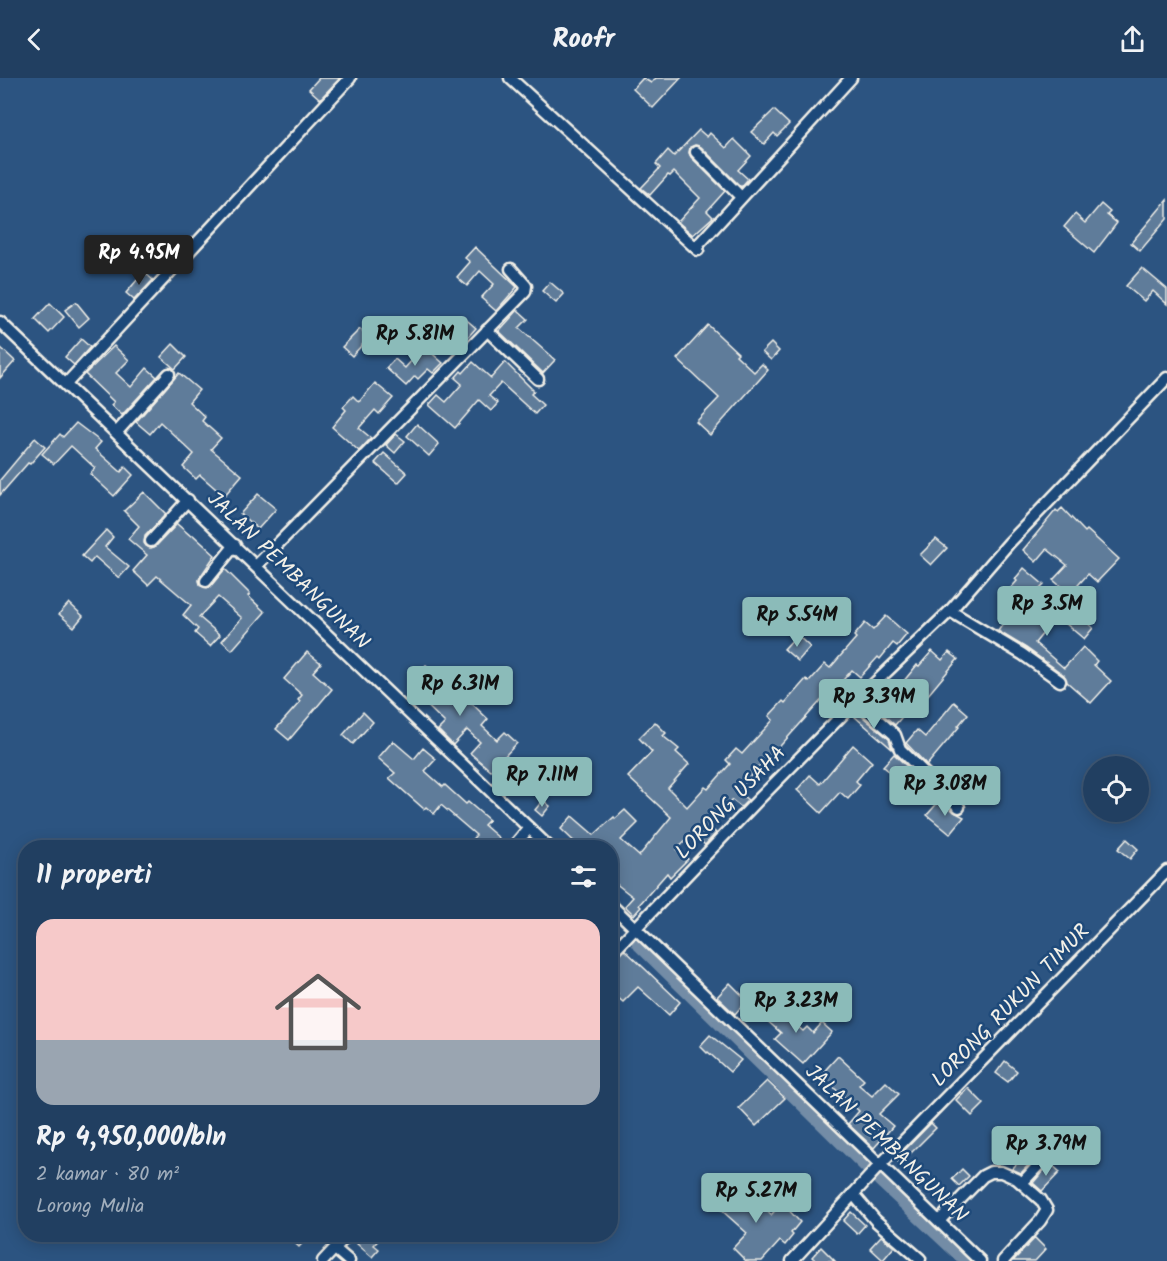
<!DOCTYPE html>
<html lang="id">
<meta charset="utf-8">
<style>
:root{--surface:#213f61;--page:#2d4a6a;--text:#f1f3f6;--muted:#a2afbd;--line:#3e5876;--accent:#8bbbb9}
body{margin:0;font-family:Kalam,sans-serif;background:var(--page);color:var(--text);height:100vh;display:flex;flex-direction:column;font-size:22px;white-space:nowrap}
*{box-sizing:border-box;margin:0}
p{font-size:20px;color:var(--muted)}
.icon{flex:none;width:33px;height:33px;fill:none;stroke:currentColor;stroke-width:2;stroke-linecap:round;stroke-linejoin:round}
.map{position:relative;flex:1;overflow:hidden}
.details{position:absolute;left:18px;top:762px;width:600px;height:402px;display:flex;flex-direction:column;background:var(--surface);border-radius:24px;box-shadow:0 3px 15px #0003,0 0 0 2px var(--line)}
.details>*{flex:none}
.tools{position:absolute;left:1083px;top:678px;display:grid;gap:12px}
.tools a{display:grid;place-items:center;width:66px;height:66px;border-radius:50%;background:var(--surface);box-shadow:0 3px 15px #0003,0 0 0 2px var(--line);font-size:30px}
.price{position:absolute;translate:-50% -51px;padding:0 14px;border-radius:6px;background:var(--accent);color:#111;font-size:20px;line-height:39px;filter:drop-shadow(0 2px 3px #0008)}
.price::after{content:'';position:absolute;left:50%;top:36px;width:18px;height:14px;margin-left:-9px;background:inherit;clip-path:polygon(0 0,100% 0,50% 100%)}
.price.current{background:#222;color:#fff}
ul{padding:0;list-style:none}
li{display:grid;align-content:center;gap:12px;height:318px;padding:0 18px}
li+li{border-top:2px solid var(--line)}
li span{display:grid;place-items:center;height:186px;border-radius:18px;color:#555}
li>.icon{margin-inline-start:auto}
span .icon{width:108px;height:108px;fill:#fffc;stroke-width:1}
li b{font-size:26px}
h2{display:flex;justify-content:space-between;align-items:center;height:72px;padding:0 18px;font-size:26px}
header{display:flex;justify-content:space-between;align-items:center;height:78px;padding:0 18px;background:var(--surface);font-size:27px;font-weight:700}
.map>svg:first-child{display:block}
</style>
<header><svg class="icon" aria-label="back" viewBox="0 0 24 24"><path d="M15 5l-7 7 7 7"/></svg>Roofr<svg class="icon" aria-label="share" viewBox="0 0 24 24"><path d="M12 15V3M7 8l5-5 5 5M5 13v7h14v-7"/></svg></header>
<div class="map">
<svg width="1167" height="1183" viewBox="0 0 1167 1183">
<rect width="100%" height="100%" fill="#2c5481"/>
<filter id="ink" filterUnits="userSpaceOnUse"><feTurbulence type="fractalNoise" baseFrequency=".0167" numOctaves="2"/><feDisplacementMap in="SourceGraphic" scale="12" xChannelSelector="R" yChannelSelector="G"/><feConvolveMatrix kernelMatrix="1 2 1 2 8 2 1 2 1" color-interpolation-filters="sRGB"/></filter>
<g filter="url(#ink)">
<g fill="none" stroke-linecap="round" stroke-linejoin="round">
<g stroke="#738ca6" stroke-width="21">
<polyline points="642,864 872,1089"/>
<polyline points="882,1099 972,1183"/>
</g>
</g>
<g fill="#5e7b9a" stroke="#f4f1e8" stroke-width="1.5">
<polygon points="319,0 340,0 320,21 309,11"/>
<polygon points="643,0 651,5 656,0 681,0 653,30 633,11"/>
<polygon points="774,32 789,46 777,58 774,55 764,66 751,54"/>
<polygon points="699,52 707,59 710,55 726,70 734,61 751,78 738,92 748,101 741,109 701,69 695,67 690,69 689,75 691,79 725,113 707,133 713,139 693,157 678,144 700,120 674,94 670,98 668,97 650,117 641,110 660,90 656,86 668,72 674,78"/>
<polygon points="1167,122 1167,141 1140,173 1131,165"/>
<polygon points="1101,126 1110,134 1107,137 1117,145 1094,175 1064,149 1075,136 1085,145"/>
<polygon points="475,169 517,209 496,233 481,220 494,206 480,193 467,208 457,199 470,184 465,180"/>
<polygon points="1142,190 1167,211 1167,226 1153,213 1144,223 1126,208"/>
<polygon points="144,194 153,202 134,222 126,215"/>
<polygon points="550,204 564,216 556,225 542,213"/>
<polygon points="76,224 89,240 79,249 65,232"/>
<polygon points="50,225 64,239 49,255 35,241"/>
<polygon points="518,232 528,241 519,250 555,282 543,295 499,253"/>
<polygon points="462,238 476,250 467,260 453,248"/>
<polygon points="708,247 738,275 736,277 754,294 762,286 768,292 710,357 696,344 719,320 677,281"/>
<polygon points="360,251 372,261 366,268 363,266 352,278 342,269"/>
<polygon points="81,261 90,269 74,287 65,279"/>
<polygon points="771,265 779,273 771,282 762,274"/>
<polygon points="173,266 186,279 175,291 161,279"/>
<polygon points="114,268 129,282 116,295 131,309 147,290 157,299 122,337 111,327 114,324 85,296"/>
<polygon points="0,269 15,283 0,300"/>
<polygon points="426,270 443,285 433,295 428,291 418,301 415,298 406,308 386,290 395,281 405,290 413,281 416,282"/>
<polygon points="473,284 491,300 505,284 534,313 531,316 543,327 535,336 501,305 489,318 498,325 491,333 479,322 455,350 429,327 438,317 446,324 462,306 455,300 461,293 463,295"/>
<polygon points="179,295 199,312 189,324 205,339 202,343 221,360 211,371 242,397 224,418 200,397 196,401 183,389 194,376 160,344 150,356 136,344"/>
<polygon points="375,305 393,320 379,336 375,332 359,350 371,360 359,373 332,349 346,332 343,329 353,318 359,324"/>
<polygon points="76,345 101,364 95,371 121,394 125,389 133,397 114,418 90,396 95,390 71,368 54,386 42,376 60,356 63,359"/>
<polygon points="417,346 439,366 429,378 407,358"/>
<polygon points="396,356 405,363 395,375 386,367"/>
<polygon points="35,360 45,369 30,386 28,385 0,417 0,402"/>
<polygon points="384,375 407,395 398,405 375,385"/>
<polygon points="144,414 166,436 145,458 144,465 146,468 150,470 156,468 177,446 191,458 193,457 215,477 200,499 199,502 201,508 209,510 225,491 250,516 248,518 265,534 232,572 222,563 242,540 218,519 199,539 220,557 210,568 195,555 198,551 183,537 191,527 157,498 148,507 133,493 147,477 128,461 139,448 124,433"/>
<polygon points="258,416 276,431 258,451 240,436"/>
<polygon points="1062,430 1085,454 1087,452 1119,481 1097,504 1088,496 1070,516 1053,502 1067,487 1047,471 1036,484 1023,472 1056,432 1058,434"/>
<polygon points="106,452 113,459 105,469 129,489 119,500 95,479 90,485 82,478"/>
<polygon points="936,461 947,470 931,487 920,477"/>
<polygon points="1024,490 1044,507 1036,515 1043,521 1038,529 1045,536 1037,546 1044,554 1035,565 1064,590 1083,569 1097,583 1094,587 1111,603 1091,625 1067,604 1064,597 1026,570 998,553 1014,530 1002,520 1017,503 1015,501"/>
<polygon points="69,525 83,538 74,549 59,536"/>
<polygon points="1078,531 1092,543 1089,546 1093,550 1084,561 1065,545"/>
<polygon points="886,538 907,556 897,568 893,565 880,581 878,579 860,599 852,592 829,618 827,616 772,677 773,678 764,689 761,686 737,713 748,722 741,729 732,722 709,748 716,755 705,767 692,755 677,772 688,781 670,799 667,795 639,827 641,829 634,837 625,828 633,819 610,801 610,770 581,770 561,751 572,738 594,757 614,739 615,741 625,732 638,745 621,762 639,778 671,739 628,699 652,674 639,660 655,644 666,655 663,658 679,671 676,674 689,686 668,710 687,729 705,709 708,711 730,686 726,682 736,671 742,676 773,642 769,638 783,623 785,625 806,601 809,604 825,586 830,590 856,560 854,558 865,545 873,552"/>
<polygon points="797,557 810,569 798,583 784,571"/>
<polygon points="932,573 942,582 949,574 958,581 928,617 924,613 895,647 879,633 917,587 919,588"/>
<polygon points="307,574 321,585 313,594 332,611 289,662 276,651 300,624 298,622 302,617 284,601"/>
<polygon points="426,587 446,604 447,602 488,641 482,648 497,662 505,654 517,665 491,693 470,675 480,664 467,652 453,667 438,652 445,645 408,609"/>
<polygon points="954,624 968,636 958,648 959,649 927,687 906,665 917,652 925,659"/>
<polygon points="363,634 373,644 353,666 343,657"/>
<polygon points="858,635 889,661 892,671 855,639"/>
<polygon points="393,663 414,681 423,670 436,681 425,693 443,709 445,707 466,726 468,724 489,742 484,747 499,760 491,770 464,770 476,757 441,727 434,736 426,729 424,731 389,700 395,695 378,680"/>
<polygon points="853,667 872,684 856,703 860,707 848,721 840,714 821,735 797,712 810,697 820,706"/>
<polygon points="894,676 928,709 918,720 883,688"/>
<polygon points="969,694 978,702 969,712 959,703"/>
<polygon points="941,721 954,734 964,739 950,756 927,737"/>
<polygon points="543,722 550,728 542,738 535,732"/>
<polygon points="1127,761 1138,771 1130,781 1118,771"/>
<polygon points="625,872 680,924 669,937 638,909 623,924 616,918 618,916 610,909 610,895 617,888 613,884"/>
<polygon points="730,905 747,922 735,936 717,919"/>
<polygon points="781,921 791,931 785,938 803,953 807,949 813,955 822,945 832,954 803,986 775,961 781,955 764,940"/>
<polygon points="710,957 741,982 730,994 708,974 707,975 700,968"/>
<polygon points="838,978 864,1002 859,1007 872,1018 886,1004 899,1016 879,1036 893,1048 874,1070 848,1046 859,1033 832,1008 830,1010 818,1000"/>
<polygon points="1005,983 1017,993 1008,1004 996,995"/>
<polygon points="767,1003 785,1020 756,1048 739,1030"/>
<polygon points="968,1010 984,1026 972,1038 956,1022"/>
<polygon points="931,1045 936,1050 900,1086 896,1081"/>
<polygon points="1026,1076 1033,1082 1021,1095 1012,1091"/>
<polygon points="1050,1085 1060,1094 1042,1113 1033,1105"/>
<polygon points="962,1091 969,1098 959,1108 952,1101"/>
<polygon points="739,1108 771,1137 782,1125 800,1144 791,1155 793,1157 785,1167 780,1163 762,1183 746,1183 733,1170 747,1155 710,1122 719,1112 728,1120"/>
<polygon points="851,1134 865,1147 857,1156 843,1143"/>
<polygon points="285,1156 311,1156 299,1169"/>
<polygon points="365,1156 384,1156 374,1167 379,1171 372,1179 357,1166"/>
<polygon points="881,1158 894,1169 883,1182 870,1170"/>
<polygon points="1035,1160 1046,1171 1035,1183 1013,1183"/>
<polygon points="821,1169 835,1183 816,1183 812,1179"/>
</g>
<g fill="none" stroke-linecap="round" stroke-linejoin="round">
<defs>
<g id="minor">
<polyline points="510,0 698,172 699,166 851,0"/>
<polyline points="696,74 741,119"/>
<polyline points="0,244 550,770"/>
<polyline points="487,252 538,301"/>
<polyline points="66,306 350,0"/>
<polyline points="117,354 169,296"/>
<polyline points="151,463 188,422"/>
<polyline points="257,487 525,214 526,208 511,191"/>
<polyline points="206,503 235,467"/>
<polyline points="950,533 1022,576 1060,603"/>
<polyline points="856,623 895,657 900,671 959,729"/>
<polyline points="512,770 529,750"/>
<polyline points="610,826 980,1183"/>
<polyline points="610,877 760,720 856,623 950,533 1009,465 1167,300"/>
<polyline points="1022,1105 1047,1078"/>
<polyline points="853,1116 876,1143 920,1181"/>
<polyline points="939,1143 983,1098 991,1094 1001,1094 1017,1101 1041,1122 1047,1132 1040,1143 1003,1183"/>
<polyline points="335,1171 349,1183"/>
<polyline points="323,1183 348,1156"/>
<polyline points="792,1183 880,1087 1167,793"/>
</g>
</defs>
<use href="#minor" stroke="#f4f1e8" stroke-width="15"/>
<use href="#minor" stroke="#1f4a7a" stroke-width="10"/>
</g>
</g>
<g text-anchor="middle" stroke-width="5" stroke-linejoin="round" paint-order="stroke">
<g font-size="21" fill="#f4f1e8" stroke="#1f4a7a">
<text transform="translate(289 492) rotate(44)" y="7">JALAN PEMBANGUNAN</text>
<text transform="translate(730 724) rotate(-46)" y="7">LORONG USAHA</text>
<text transform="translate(1010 927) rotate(-46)" y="7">LORONG RUKUN TIMUR</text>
<text transform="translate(887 1065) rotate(44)" y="7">JALAN PEMBANGUNAN</text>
</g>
</g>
</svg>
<div class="tools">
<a><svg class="icon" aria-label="locate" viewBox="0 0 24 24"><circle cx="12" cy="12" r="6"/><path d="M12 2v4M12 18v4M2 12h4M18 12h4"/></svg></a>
</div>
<b class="price current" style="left:139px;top:208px">Rp 4.95M</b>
<b class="price" style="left:415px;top:289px">Rp 5.81M</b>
<b class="price" style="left:1047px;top:559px">Rp 3.5M</b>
<b class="price" style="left:797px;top:570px">Rp 5.54M</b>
<b class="price" style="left:460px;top:639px">Rp 6.31M</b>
<b class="price" style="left:874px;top:652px">Rp 3.39M</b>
<b class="price" style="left:542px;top:730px">Rp 7.11M</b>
<b class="price" style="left:945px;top:739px">Rp 3.08M</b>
<b class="price" style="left:796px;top:956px">Rp 3.23M</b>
<b class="price" style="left:1046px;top:1099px">Rp 3.79M</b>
<b class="price" style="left:756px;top:1146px">Rp 5.27M</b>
<section class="details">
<h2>11 properti<svg class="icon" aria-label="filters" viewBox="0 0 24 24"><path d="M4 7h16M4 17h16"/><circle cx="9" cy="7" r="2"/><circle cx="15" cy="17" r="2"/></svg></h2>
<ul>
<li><span style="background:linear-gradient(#f6c9c9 65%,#9aa5b1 0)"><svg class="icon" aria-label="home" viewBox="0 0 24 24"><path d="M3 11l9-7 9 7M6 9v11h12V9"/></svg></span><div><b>Rp 4,950,000/bln</b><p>2 kamar · 80 m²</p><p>Lorong Mulia</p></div></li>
</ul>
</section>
</div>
